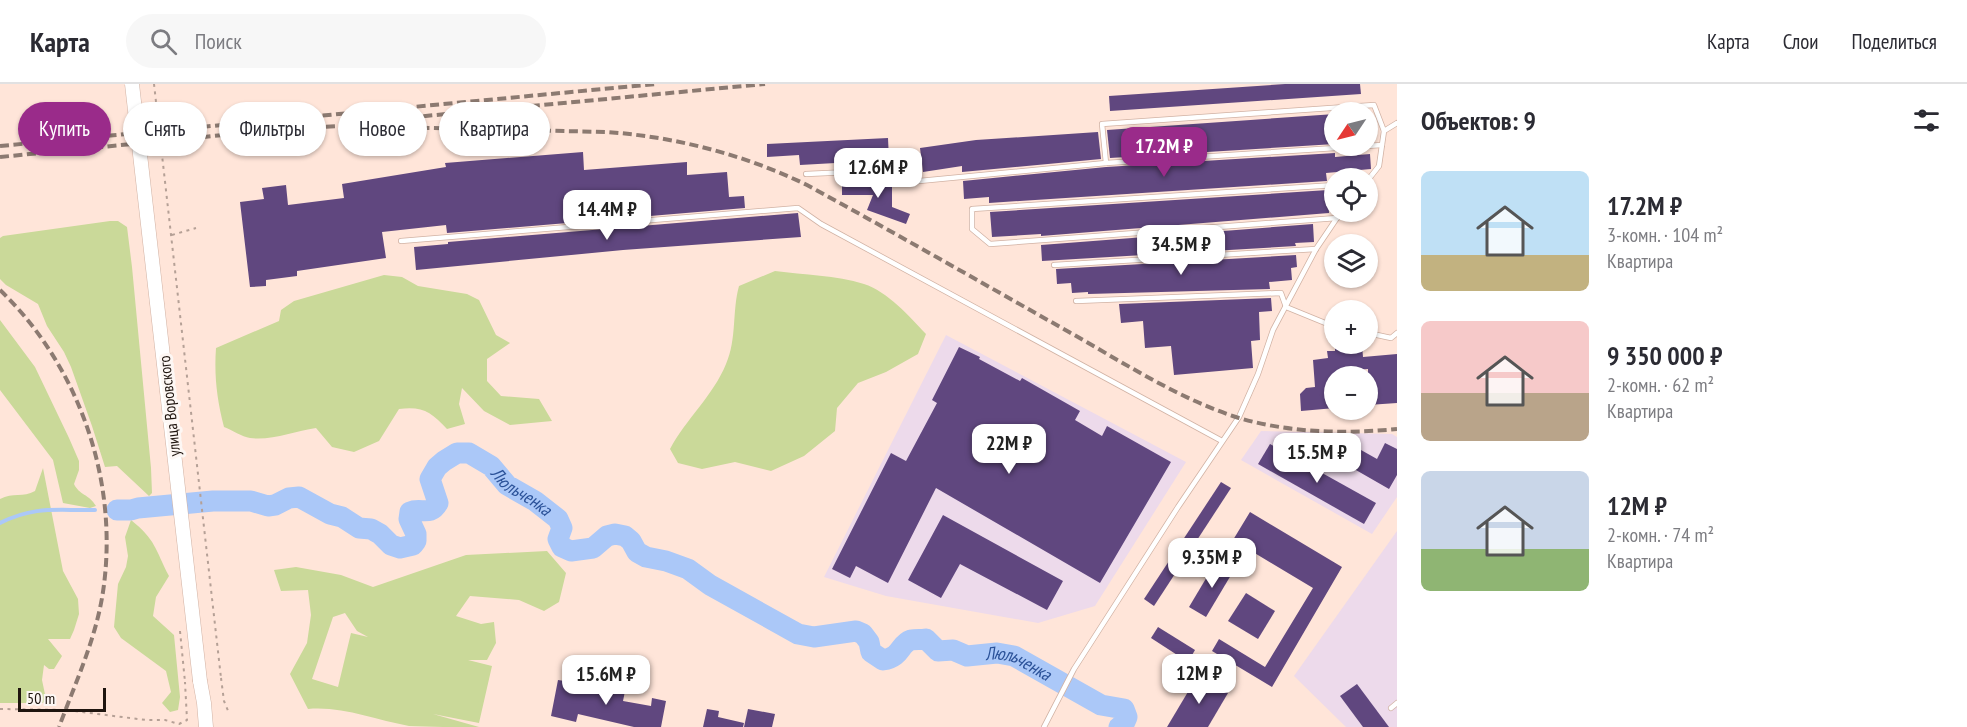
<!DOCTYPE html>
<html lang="ru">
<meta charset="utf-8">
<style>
:root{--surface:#fff;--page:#f7f7f7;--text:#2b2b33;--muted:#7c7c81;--line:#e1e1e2;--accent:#9a2b8a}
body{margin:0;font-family:"PT Sans Narrow",sans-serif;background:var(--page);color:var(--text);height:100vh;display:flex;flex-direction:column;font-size:22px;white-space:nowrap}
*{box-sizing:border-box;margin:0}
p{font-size:20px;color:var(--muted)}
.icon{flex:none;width:33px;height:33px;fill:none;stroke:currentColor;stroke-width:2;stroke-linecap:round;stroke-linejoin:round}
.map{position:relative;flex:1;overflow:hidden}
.drawer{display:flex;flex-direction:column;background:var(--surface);width:570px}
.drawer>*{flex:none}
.top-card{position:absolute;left:18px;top:18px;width:570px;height:54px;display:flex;gap:12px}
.needle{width:39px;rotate:235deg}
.controls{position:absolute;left:1324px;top:18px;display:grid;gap:12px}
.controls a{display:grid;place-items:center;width:54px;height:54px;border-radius:50%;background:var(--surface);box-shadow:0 2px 4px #0004;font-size:30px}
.scale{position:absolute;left:18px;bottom:15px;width:88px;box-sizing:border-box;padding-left:6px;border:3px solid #1f150f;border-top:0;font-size:16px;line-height:21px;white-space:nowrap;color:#1f150f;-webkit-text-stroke:4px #fdf7f4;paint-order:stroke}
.price{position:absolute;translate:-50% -51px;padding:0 14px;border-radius:12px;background:#fff;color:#222;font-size:20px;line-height:39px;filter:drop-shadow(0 2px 3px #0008)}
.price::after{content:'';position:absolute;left:50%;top:36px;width:18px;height:14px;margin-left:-9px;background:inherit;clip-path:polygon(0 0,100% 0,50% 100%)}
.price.on{background:var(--accent);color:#fff}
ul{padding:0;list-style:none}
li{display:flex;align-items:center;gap:18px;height:150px;padding:0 24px}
li span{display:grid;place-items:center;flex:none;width:168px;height:120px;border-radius:9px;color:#555}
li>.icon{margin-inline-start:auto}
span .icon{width:72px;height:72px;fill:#fffc;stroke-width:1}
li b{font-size:26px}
h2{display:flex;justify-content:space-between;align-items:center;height:72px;padding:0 24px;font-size:26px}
.pill{padding:0 21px;border-radius:27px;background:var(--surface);box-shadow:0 2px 4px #0004;font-size:21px;line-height:54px}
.pill.on{background:var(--accent);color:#fff}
header{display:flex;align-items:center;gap:36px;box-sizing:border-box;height:84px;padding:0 30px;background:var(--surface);border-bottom:2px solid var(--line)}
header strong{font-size:28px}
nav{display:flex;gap:33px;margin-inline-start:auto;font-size:21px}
.search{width:420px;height:54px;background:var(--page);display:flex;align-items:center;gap:15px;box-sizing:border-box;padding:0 21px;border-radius:33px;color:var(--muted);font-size:22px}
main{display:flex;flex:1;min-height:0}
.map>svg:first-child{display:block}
</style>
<header>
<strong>Карта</strong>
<div class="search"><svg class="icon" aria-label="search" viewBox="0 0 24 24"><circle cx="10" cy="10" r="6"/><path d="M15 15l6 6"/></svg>Поиск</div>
<nav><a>Карта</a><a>Слои</a><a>Поделиться</a></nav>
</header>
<main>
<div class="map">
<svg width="1397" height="643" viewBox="0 0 1397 643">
<rect width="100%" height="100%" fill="#ffe5d9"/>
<g fill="#eddaeb">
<polygon points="946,251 1186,378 1095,522 1038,539 886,512 824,493"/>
<polygon points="1261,347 1392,350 1397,353 1397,413 1372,450 1241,376"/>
<polygon points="1397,447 1397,643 1346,643 1294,592"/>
</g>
<g fill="#cad999" fill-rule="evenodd">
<polygon points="110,137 118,137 127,143 132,183 151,384 152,409 149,412 117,382 105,383 92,342 71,283 64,268 47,242 38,220 6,201 0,195 0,154 3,152"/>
<path d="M775,187c29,4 61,4 89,13 23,7 46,33 62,50l-8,20 -32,18 -28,11 -21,25 -2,23 -31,25 -33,15 -36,-9 -33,7 -24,-6 -8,-14c16,-30 43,-53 56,-85 11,-25 6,-53 13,-78z"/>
<path d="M384,191l18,2 16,9 49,8 12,6 17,35 14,8 -23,16v22l14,15 38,3 13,22 -42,4 -26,-14 -22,-23 -3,16 6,20 -18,5c-16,-17 -24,-23 -48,-20l-20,32 -25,11 -22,-5 -16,-19c-21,3 -45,13 -66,10 -8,-1 -18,-8 -26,-11 -7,-27 -10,-51 -8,-79l63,-27 2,-11 13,-9z"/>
<path d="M0,236l35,47 34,71 10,23v9l-5,14c5,11 15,10 22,22l-6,2 -27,-5 -10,-43 -53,-70z"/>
<path d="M43,384l20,103 15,28 1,15 -5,16 -4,9h-22l14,17 -8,13h-5l-5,-4 -2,15 4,19 -3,4h-43v-204c13,-7 23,-1 35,-8z"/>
<path d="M131,436c25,20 24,29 38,56l-13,21 -3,19 21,19 6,62 -2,13 -8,2 -8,-9 9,-11 -5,-21 -45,-33 -7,-11 4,-43 8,-17 2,-11 -3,-19z"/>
<path d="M547,467l19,22 -7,29 -15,9 -25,-11 -49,-4 -14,20 25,8 13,-2 2,21 -9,17h-19l24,6 -13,57 -46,-9 46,13c-21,0 -50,0 -70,-1 -34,-6 -66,-20 -101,-17l-18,-35 17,-31 4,-28 -3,-25 -27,1 -7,-21 22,-3 45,8 32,12 93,-32zM345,529l12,18 11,6 -17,-4 -13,54 -26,-8 21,-62z"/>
</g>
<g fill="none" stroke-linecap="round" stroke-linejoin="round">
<path stroke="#abc8f8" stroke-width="4" d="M0,439c36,-18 58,-12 95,-13"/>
<path stroke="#abc8f8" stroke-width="21" id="s1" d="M117,426h14l7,-2 75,-7h38l17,5 7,-1 14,-7 10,-1 31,17 12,3 17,11 12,1 9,5 11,11 9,3 13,-3 3,-4v-7l-7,-15 1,-7c11,-5 20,5 28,-9l-8,-24 7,-12 7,-6 13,-8h12l22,13 16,19 28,16 23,18 4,9 -4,11 4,8 9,4 22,-3 14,-12 8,-2 10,2 6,5 6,11 9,5 20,4 22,8 22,16 88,49 16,3 42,-6 7,3 6,8 2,10 12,8c19,-3 16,-16 28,-20 5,-1 11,0 15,-1l12,12 15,-1 14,6 30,-3 17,3 87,49 23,4 3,8 -3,7 -5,3"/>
</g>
<g fill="#60477f">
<polygon points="1285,0 1360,0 1361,10 1110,27 1109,12"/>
<polygon points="1335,30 1335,60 1110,74 1107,46"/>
<polygon points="1098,48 1101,75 962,88 962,82 923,88 920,64 976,56"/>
<polygon points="888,54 889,76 800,81 799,71 767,73 767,60"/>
<polygon points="583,68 584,86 687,78 687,91 727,88 729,113 744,112 745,124 447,149 446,141 382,148 386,174 297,187 297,192 266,196 266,202 250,203 240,118 264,115 262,104 286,101 288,121 344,114 342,100 446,83 445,79"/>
<polygon points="1335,69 1335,73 1370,70 1371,85 1326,89 1327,97 989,119 989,113 964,115 963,97 1106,83"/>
<polygon points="892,99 892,123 910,130 906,140 867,126 873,111 842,111 842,100"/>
<polygon points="1328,106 1329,129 1041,152 1041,150 992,153 990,128"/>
<polygon points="798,129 801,153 623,166 416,186 414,163 448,160 448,158"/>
<polygon points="1313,140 1314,158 1295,159 1296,162 1042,177 1041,161"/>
<polygon points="1296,171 1297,183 1291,184 1292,196 1269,198 1270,205 1088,210 1088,208 1072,209 1071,199 1057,200 1056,185"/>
<polygon points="1271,214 1272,227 1259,228 1260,256 1251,257 1253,284 1174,291 1171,262 1145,264 1143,237 1121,239 1119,220"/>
<polygon points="1362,261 1363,273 1397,270 1397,319 1368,321 1368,285 1335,288 1335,324 1301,327 1300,310 1306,304 1315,303 1313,276 1328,274 1327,267 1335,267 1335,263"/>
<polygon points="959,263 980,273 979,275 1020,297 1022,294 1080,327 1075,336 1102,352 1107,342 1171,378 1100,499 936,404 888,499 856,482 850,494 832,485 891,369 906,377 937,319 932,316"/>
<polygon points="1345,357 1377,375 1385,359 1397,365 1397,391 1389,405 1335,374"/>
<polygon points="1270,360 1376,419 1364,440 1258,380"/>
<polygon points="1221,398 1231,404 1154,522 1144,515"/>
<polygon points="1250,428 1342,483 1272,603 1212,567 1219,555 1265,583 1313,504 1233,456"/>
<polygon points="943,431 1063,497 1047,526 960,480 941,514 908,496"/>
<polygon points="1217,476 1234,486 1206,533 1189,523"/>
<polygon points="1246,509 1275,527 1258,555 1228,537"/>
<polygon points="1158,543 1195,566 1188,578 1151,554"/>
<polygon points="1198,591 1228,609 1208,643 1167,643"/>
<polygon points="558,596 571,598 569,604 596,610 599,596 626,602 623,617 651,622 652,614 666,617 661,643 634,643 578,630 576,638 551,632"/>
<polygon points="1357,600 1389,643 1363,643 1340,612"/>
<polygon points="707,625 719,627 718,633 744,639 743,643 703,643"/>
<polygon points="748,625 775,630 772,643 744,643"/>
</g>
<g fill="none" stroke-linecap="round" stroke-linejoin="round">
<defs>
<g id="service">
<polyline points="1384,47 1397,39"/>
<polyline points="1106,79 1102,40 1374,21 1384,47 1379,82 1368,96"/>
<polyline points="806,90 893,86 909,98 1106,79 1382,61"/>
<polyline points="1335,101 972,125 972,145 990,160 1337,134"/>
<polyline points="401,157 798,124 821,140 1222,357"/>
<polyline points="1054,181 1316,165"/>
<polyline points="1076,217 1281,209 1286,223 1335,243"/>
<polyline points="1368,249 1391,254 1397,249"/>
<polyline points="1391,624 1397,619"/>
<polyline points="1044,643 1074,585 1178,423 1239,333 1258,290 1273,246 1316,165 1341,128"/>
</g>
<polyline id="secondary" points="200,597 204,619 206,643"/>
</defs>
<use href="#service" stroke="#d1b2a4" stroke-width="6"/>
<use href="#secondary" stroke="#d1b2a4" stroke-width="15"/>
<g stroke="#b5a096" stroke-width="2" stroke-dasharray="3 4.5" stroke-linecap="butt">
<polyline points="172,151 196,144"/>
<polyline points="221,594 224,617 229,629"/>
<polyline points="0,625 66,626 146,636 165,636 179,640 187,636 185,598"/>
</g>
<use href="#service" stroke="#fff" stroke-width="4.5"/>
<use href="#secondary" stroke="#fff" stroke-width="14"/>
<g stroke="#8c7a71" stroke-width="4" stroke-dasharray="9 4.5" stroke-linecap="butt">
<polyline points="383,36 765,0"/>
<path d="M299,44l44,-2 264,6c70,5 138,23 200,53 88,48 175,98 262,147 55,31 110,67 170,86 52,15 105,16 158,11"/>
<polyline points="0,62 656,0"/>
<polyline points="0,73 305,43"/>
<path d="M0,206c81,78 121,196 102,308 -8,45 -27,86 -43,129"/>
</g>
<defs>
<polyline id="secondary-bridge" points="132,0 200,597"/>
</defs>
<use href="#secondary-bridge" stroke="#d1b2a4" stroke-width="15" stroke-linecap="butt"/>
<g stroke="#b5a096" stroke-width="2" stroke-dasharray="3 4.5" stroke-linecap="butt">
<polyline points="154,0 221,594"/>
<polyline points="180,547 185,598"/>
</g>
<use href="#secondary-bridge" stroke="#fff" stroke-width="14"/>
</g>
<g text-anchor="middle" stroke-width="6" stroke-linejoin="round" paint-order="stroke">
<g font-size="16" fill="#1f150f" stroke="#fdf7f4">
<text transform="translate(169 322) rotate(-96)" y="6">улица Воровского</text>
</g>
<g font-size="18" font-style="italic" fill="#2b5299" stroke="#fdf7f4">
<text dy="6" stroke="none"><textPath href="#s1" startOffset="522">Люльченка</textPath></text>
<text dy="6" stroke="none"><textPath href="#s1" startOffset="1122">Люльченка</textPath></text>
</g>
</g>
</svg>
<div class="controls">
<a><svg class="needle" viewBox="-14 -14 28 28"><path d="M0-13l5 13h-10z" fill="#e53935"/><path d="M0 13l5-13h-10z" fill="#7c7c81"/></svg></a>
<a><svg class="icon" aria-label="locate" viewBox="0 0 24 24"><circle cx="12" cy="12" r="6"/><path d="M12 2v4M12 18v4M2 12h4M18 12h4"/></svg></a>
<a><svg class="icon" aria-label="layers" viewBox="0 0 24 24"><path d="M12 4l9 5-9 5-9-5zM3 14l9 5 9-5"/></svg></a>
<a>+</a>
<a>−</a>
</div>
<div class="scale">50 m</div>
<b class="price on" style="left:1164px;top:94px">17.2M ₽</b>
<b class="price" style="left:878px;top:115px">12.6M ₽</b>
<b class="price" style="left:607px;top:157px">14.4M ₽</b>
<b class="price" style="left:1181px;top:192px">34.5M ₽</b>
<b class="price" style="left:1009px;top:391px">22M ₽</b>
<b class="price" style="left:1317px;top:400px">15.5M ₽</b>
<b class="price" style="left:1212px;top:505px">9.35M ₽</b>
<b class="price" style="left:1199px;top:621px">12M ₽</b>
<b class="price" style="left:606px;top:622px">15.6M ₽</b>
<div class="top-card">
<a class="pill on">Купить</a>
<a class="pill">Снять</a>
<a class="pill">Фильтры</a>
<a class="pill">Новое</a>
<a class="pill">Квартира</a>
</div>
</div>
<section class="drawer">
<h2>Объектов: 9<svg class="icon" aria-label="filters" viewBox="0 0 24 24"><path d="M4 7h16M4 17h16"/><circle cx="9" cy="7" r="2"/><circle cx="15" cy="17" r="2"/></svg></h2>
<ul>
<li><span style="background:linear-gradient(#bfe0f5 70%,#c2b280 0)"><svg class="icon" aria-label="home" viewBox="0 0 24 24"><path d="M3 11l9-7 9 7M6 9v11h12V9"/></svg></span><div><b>17.2M ₽</b><p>3-комн. · 104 m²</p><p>Квартира</p></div></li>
<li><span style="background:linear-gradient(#f6c9c9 60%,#b9a48a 0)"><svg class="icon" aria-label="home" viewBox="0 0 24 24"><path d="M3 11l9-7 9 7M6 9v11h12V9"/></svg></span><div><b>9 350 000 ₽</b><p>2-комн. · 62 m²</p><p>Квартира</p></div></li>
<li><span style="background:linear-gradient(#c9d6e8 65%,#8fb573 0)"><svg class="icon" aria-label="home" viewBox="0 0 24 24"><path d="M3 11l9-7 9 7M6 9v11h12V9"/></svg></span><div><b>12M ₽</b><p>2-комн. · 74 m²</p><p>Квартира</p></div></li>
</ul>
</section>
</main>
